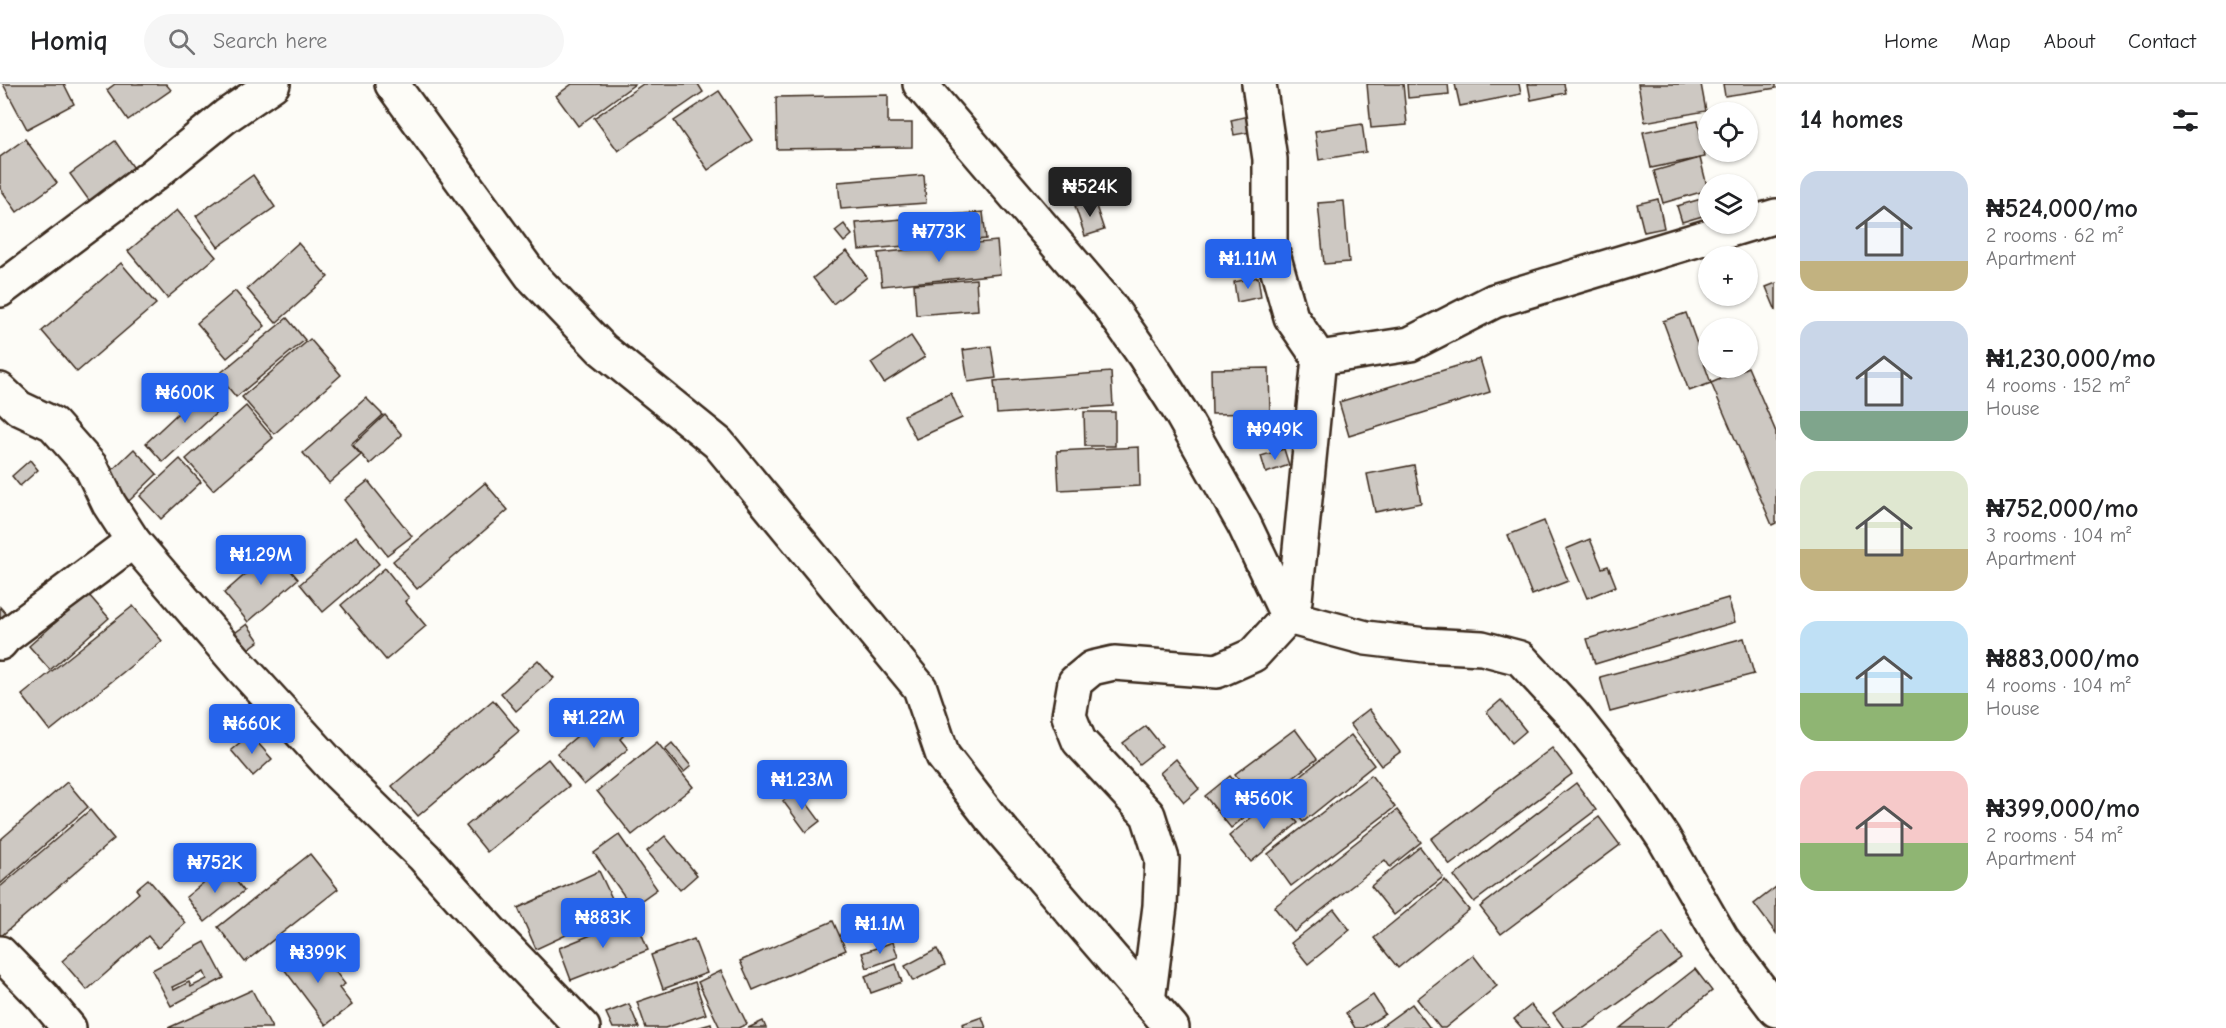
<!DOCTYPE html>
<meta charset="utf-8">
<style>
:root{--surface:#fff;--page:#f6f6f6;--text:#202124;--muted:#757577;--line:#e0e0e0;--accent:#2563eb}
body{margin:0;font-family:"Comic Neue",sans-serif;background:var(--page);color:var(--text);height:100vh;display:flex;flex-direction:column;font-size:22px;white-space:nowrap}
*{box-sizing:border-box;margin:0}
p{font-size:20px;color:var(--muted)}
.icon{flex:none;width:33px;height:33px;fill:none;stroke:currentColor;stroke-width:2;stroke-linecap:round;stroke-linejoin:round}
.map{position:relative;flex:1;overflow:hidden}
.details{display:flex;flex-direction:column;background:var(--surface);width:450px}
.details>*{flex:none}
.controls{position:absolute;left:1698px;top:18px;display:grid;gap:12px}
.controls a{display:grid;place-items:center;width:60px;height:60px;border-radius:50%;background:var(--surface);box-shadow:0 2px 4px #0004;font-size:30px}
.price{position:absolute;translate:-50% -51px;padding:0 14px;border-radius:6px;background:var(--accent);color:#fff;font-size:20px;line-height:39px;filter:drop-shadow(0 2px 3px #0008)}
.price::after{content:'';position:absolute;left:50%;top:36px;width:18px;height:14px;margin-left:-9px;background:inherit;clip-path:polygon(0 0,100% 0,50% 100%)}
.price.selected{background:#222;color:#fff}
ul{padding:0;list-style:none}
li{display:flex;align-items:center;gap:18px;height:150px;padding:0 24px}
li span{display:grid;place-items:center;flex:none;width:168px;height:120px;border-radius:18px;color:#555}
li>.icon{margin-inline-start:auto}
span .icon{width:72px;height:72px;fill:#fffc;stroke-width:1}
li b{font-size:26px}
h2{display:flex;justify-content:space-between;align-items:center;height:72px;padding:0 24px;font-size:26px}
header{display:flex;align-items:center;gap:36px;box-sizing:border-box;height:84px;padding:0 30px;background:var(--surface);border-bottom:2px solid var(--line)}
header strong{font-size:28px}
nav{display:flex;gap:33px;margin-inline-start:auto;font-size:21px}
.search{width:420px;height:54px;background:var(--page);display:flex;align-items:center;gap:15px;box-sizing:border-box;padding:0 21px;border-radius:33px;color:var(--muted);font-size:22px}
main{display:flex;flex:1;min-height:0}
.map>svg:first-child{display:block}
</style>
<header>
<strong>Homiq</strong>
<div class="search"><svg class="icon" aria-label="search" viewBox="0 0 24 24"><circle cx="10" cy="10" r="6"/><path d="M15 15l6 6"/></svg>Search here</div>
<nav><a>Home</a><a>Map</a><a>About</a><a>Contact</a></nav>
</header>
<main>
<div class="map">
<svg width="1776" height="944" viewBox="0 0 1776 944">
<rect width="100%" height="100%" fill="#fdfcf7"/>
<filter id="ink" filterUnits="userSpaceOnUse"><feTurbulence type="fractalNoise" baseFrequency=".0167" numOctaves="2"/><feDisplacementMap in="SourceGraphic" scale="12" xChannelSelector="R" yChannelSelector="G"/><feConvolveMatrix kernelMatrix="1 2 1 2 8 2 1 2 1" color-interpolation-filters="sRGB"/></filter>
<g filter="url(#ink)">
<g fill="#cdc8c2" stroke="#3b2a1e" stroke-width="1.5" fill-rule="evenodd">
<polygon points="3,0 64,0 74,20 27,45"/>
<polygon points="115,0 166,0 171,6 128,36 107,6"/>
<polygon points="572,0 635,0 578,42 556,12"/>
<polygon points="643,0 698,0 703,8 618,67 594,34"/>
<polygon points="1367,0 1403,0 1407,41 1371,44"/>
<polygon points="1407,0 1448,0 1449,10 1408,14"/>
<polygon points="1455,0 1519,0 1521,10 1460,22"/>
<polygon points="1528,0 1564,0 1566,9 1531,16"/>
<polygon points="1638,0 1701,0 1706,27 1645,38"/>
<polygon points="1723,0 1776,0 1776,4 1725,12"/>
<polygon points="719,7 752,56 708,86 674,37"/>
<polygon points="888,11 888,39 912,39 912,63 777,65 776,13"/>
<polygon points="1253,31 1256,47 1234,51 1231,36"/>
<polygon points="1698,37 1705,73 1651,84 1643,48"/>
<polygon points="1362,40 1366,68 1319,76 1315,47"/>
<polygon points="25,55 57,99 17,128 0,104 0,73"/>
<polygon points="115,57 138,90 93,122 70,90"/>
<polygon points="1700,74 1708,106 1663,119 1654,87"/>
<polygon points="253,91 275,123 218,163 196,132"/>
<polygon points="924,91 926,119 841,125 838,98"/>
<polygon points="1658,115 1664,144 1644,148 1637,120"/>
<polygon points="1701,115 1706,131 1682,138 1677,122"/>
<polygon points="1094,116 1104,146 1085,152 1075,122"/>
<polygon points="1344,117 1349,178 1324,180 1318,119"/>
<polygon points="177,126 216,173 167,214 128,167"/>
<polygon points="983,128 986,155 859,166 856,139"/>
<polygon points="844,140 852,151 844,158 835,147"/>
<polygon points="997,157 1000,190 882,202 878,169"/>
<polygon points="298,159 328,193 276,239 247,205"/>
<polygon points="847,167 867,193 833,220 813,194"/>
<polygon points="121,179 156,220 77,288 42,247"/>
<polygon points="1258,193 1261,213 1237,218 1234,198"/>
<polygon points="976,195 978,226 916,231 914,200"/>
<polygon points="1776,199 1776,227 1766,203"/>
<polygon points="235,207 265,242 227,274 197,239"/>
<polygon points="1686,229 1711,299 1689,307 1663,237"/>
<polygon points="287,234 305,256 236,313 218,291"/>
<polygon points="911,252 925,273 884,299 871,279"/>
<polygon points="310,255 341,291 274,350 242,313"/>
<polygon points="991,262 996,294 968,298 963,266"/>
<polygon points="1480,275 1490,308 1349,352 1339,318"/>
<polygon points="1748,283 1776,348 1776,439 1772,441 1711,299"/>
<polygon points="1269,284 1270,329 1212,330 1211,285"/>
<polygon points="1111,288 1113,322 997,330 994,297"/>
<polygon points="207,302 225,321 163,378 146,359"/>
<polygon points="951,309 962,334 916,355 904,331"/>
<polygon points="366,314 383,331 351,360 361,371 329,399 303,369"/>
<polygon points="246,322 273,354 213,406 186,375"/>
<polygon points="1084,328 1115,328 1115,362 1085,362"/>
<polygon points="385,331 402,351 370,380 353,361"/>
<polygon points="1139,363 1140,402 1059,406 1057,367"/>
<polygon points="134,365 157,390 129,417 106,392"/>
<polygon points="1284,365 1289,381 1266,389 1261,372"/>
<polygon points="180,375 201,398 161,435 140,412"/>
<polygon points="30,376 38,386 20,402 12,392"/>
<polygon points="1414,381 1421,419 1375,428 1367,390"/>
<polygon points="368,397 412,452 387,471 344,416"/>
<polygon points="485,399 508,426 417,505 393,477"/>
<polygon points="1544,437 1568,497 1532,511 1508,451"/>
<polygon points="356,452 379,480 323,528 300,500"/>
<polygon points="1590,455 1602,484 1608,482 1616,502 1587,514 1566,465"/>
<polygon points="273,466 298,495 248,538 224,509"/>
<polygon points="385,484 409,514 405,517 426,542 386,576 341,521"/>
<polygon points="88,510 109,534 50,586 29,562"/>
<polygon points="1728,514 1735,538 1595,580 1587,555"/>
<polygon points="133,522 162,557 50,647 22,611"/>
<polygon points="0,523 11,535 0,545"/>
<polygon points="247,540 259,557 240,571 228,554"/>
<polygon points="1744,554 1754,590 1610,628 1600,593"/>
<polygon points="538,576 554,594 516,627 501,609"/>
<polygon points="493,616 519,647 418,732 392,702"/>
<polygon points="1501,616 1526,647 1512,659 1487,628"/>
<polygon points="1369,625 1400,668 1381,682 1350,640"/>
<polygon points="602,631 608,638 613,635 625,650 620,655 628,665 584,701 557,669"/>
<polygon points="1146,642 1162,662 1139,680 1123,659"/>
<polygon points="1295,645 1317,675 1257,720 1235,690"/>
<polygon points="250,650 272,675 253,692 231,666"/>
<polygon points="1351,651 1374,681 1303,738 1279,709"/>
<polygon points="657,658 693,703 632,751 597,707"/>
<polygon points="672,659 691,682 684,688 665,665"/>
<polygon points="1552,664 1572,690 1450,781 1431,755"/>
<polygon points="548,675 569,702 487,768 466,742"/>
<polygon points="1176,675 1199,705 1184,718 1160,689"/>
<polygon points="1371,691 1395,723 1291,802 1268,770"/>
<polygon points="1230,692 1256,724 1231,744 1205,712"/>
<polygon points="67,698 88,723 0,800 0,756"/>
<polygon points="1576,699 1596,726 1474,818 1454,792"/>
<polygon points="797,706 820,737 806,748 783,717"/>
<polygon points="1276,713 1298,739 1251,778 1229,752"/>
<polygon points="90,726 114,755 0,853 0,803"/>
<polygon points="1397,726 1421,758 1390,783 1385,776 1294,848 1274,823"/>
<polygon points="1599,733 1620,761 1501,850 1480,823"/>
<polygon points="619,751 657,805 632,823 594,769"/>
<polygon points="665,752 697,791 680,806 647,767"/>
<polygon points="1420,763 1443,793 1394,831 1371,802"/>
<polygon points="310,770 338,805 245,878 218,843"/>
<polygon points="224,782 244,807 205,838 186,813"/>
<polygon points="599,787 618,827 536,865 518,824"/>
<polygon points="148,795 186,839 158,864 148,852 87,906 62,877 139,809 136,805"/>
<polygon points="1445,796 1469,826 1398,884 1374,854"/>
<polygon points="1776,803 1776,849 1754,820"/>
<polygon points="1334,825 1350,846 1308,880 1291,859"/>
<polygon points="635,833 648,866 571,896 559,864"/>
<polygon points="833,837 846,866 753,906 740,877"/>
<polygon points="1663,849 1681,874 1584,944 1564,944 1553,929"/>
<polygon points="694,855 707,889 663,905 651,871"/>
<path d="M205,858l19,36 -53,28 -19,-36zM204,888l3,7 -16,8 -2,-5 -15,8 -2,-3z"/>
<polygon points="893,858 898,873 867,884 862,869"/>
<polygon points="307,862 320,878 325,874 345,900 339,904 352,921 326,941 281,881"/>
<polygon points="937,865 945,881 913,897 905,882"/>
<polygon points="1473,871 1497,902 1445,944 1440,944 1417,915"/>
<polygon points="896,880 902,898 871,909 865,892"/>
<polygon points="1695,885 1712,907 1665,944 1620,944"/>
<polygon points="721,887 747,940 738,944 720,944 698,898"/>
<polygon points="695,898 706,930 665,944 646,944 637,918"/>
<polygon points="252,906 272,944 168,944"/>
<polygon points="1373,911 1385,930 1363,944 1355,944 1346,929"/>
<polygon points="629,920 639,944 613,944 606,929"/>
<polygon points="1412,920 1430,944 1379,944"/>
<polygon points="1531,921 1550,944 1522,944 1514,935"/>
<polygon points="982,933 986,944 963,944 962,940"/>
<polygon points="763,937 766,944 748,944"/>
<polygon points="711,940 712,944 697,944"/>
</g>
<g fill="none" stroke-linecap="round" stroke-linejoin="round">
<defs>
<g id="minor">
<polyline points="392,0 531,191 602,265 718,359 920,604 943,672 991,734 1172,944"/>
<polyline points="920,0 1108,220 1144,271 1181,329 1244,440 1288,533 1366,554 1425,561 1482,564 1520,574 1572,630 1624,696 1663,753 1722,855 1776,926"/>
<polyline points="0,206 152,92 226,32 273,0"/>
<polyline points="1319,274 1410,260 1494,217 1776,132"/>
<polyline points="0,306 19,324 53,340 91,383 109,420 133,457 242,584 339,690 424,773 492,849 583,944"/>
<polyline points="0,559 5,553 133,457"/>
<polyline points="0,869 43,913 69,944"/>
<polyline points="1148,917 1160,822 1162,775 1148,731 1079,657 1069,632 1075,598 1092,584 1114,579 1217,587 1253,571 1288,533 1295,516 1319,274 1291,233 1270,160 1270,75 1259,0"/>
</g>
</defs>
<use href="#minor" stroke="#3b2a1e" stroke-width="38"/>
<use href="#minor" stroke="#fdfcf7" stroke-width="33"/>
</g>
</g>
</svg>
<div class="controls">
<a><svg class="icon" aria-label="locate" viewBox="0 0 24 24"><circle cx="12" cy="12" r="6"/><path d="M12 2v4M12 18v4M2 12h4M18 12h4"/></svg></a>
<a><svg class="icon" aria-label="layers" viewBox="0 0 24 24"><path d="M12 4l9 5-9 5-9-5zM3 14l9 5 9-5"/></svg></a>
<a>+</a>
<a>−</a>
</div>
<b class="price selected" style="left:1090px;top:134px">₦524K</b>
<b class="price" style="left:939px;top:179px">₦773K</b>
<b class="price" style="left:1248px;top:206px">₦1.11M</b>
<b class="price" style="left:185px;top:340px">₦600K</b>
<b class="price" style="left:1275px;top:377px">₦949K</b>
<b class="price" style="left:261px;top:502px">₦1.29M</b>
<b class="price" style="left:594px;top:665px">₦1.22M</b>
<b class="price" style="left:252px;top:671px">₦660K</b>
<b class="price" style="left:802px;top:727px">₦1.23M</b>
<b class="price" style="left:1264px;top:746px">₦560K</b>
<b class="price" style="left:215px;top:810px">₦752K</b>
<b class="price" style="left:603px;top:865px">₦883K</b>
<b class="price" style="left:880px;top:871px">₦1.1M</b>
<b class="price" style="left:318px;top:900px">₦399K</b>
</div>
<section class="details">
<h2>14 homes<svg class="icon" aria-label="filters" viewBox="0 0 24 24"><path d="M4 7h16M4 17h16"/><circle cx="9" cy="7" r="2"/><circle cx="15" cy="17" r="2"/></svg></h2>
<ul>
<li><span style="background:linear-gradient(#c9d6e8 75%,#c2b280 0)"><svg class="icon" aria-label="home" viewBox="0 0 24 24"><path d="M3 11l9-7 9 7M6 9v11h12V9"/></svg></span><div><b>₦524,000/mo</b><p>2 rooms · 62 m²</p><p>Apartment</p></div></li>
<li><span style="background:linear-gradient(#c9d6e8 75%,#7fa58c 0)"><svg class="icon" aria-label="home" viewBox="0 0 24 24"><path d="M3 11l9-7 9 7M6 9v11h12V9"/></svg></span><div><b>₦1,230,000/mo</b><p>4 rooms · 152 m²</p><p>House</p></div></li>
<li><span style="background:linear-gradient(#dfe7d0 65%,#c2b280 0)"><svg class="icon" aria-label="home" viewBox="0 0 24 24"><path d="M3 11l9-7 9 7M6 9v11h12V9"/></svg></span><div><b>₦752,000/mo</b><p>3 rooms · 104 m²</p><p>Apartment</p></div></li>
<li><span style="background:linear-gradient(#bfe0f5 60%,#8fb573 0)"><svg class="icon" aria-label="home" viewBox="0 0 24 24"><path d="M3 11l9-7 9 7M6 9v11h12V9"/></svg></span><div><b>₦883,000/mo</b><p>4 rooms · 104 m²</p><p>House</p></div></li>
<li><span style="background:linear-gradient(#f6c9c9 60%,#8fb573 0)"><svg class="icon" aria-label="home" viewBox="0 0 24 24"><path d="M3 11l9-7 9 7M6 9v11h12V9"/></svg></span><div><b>₦399,000/mo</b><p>2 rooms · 54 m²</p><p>Apartment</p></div></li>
</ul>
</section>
</main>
